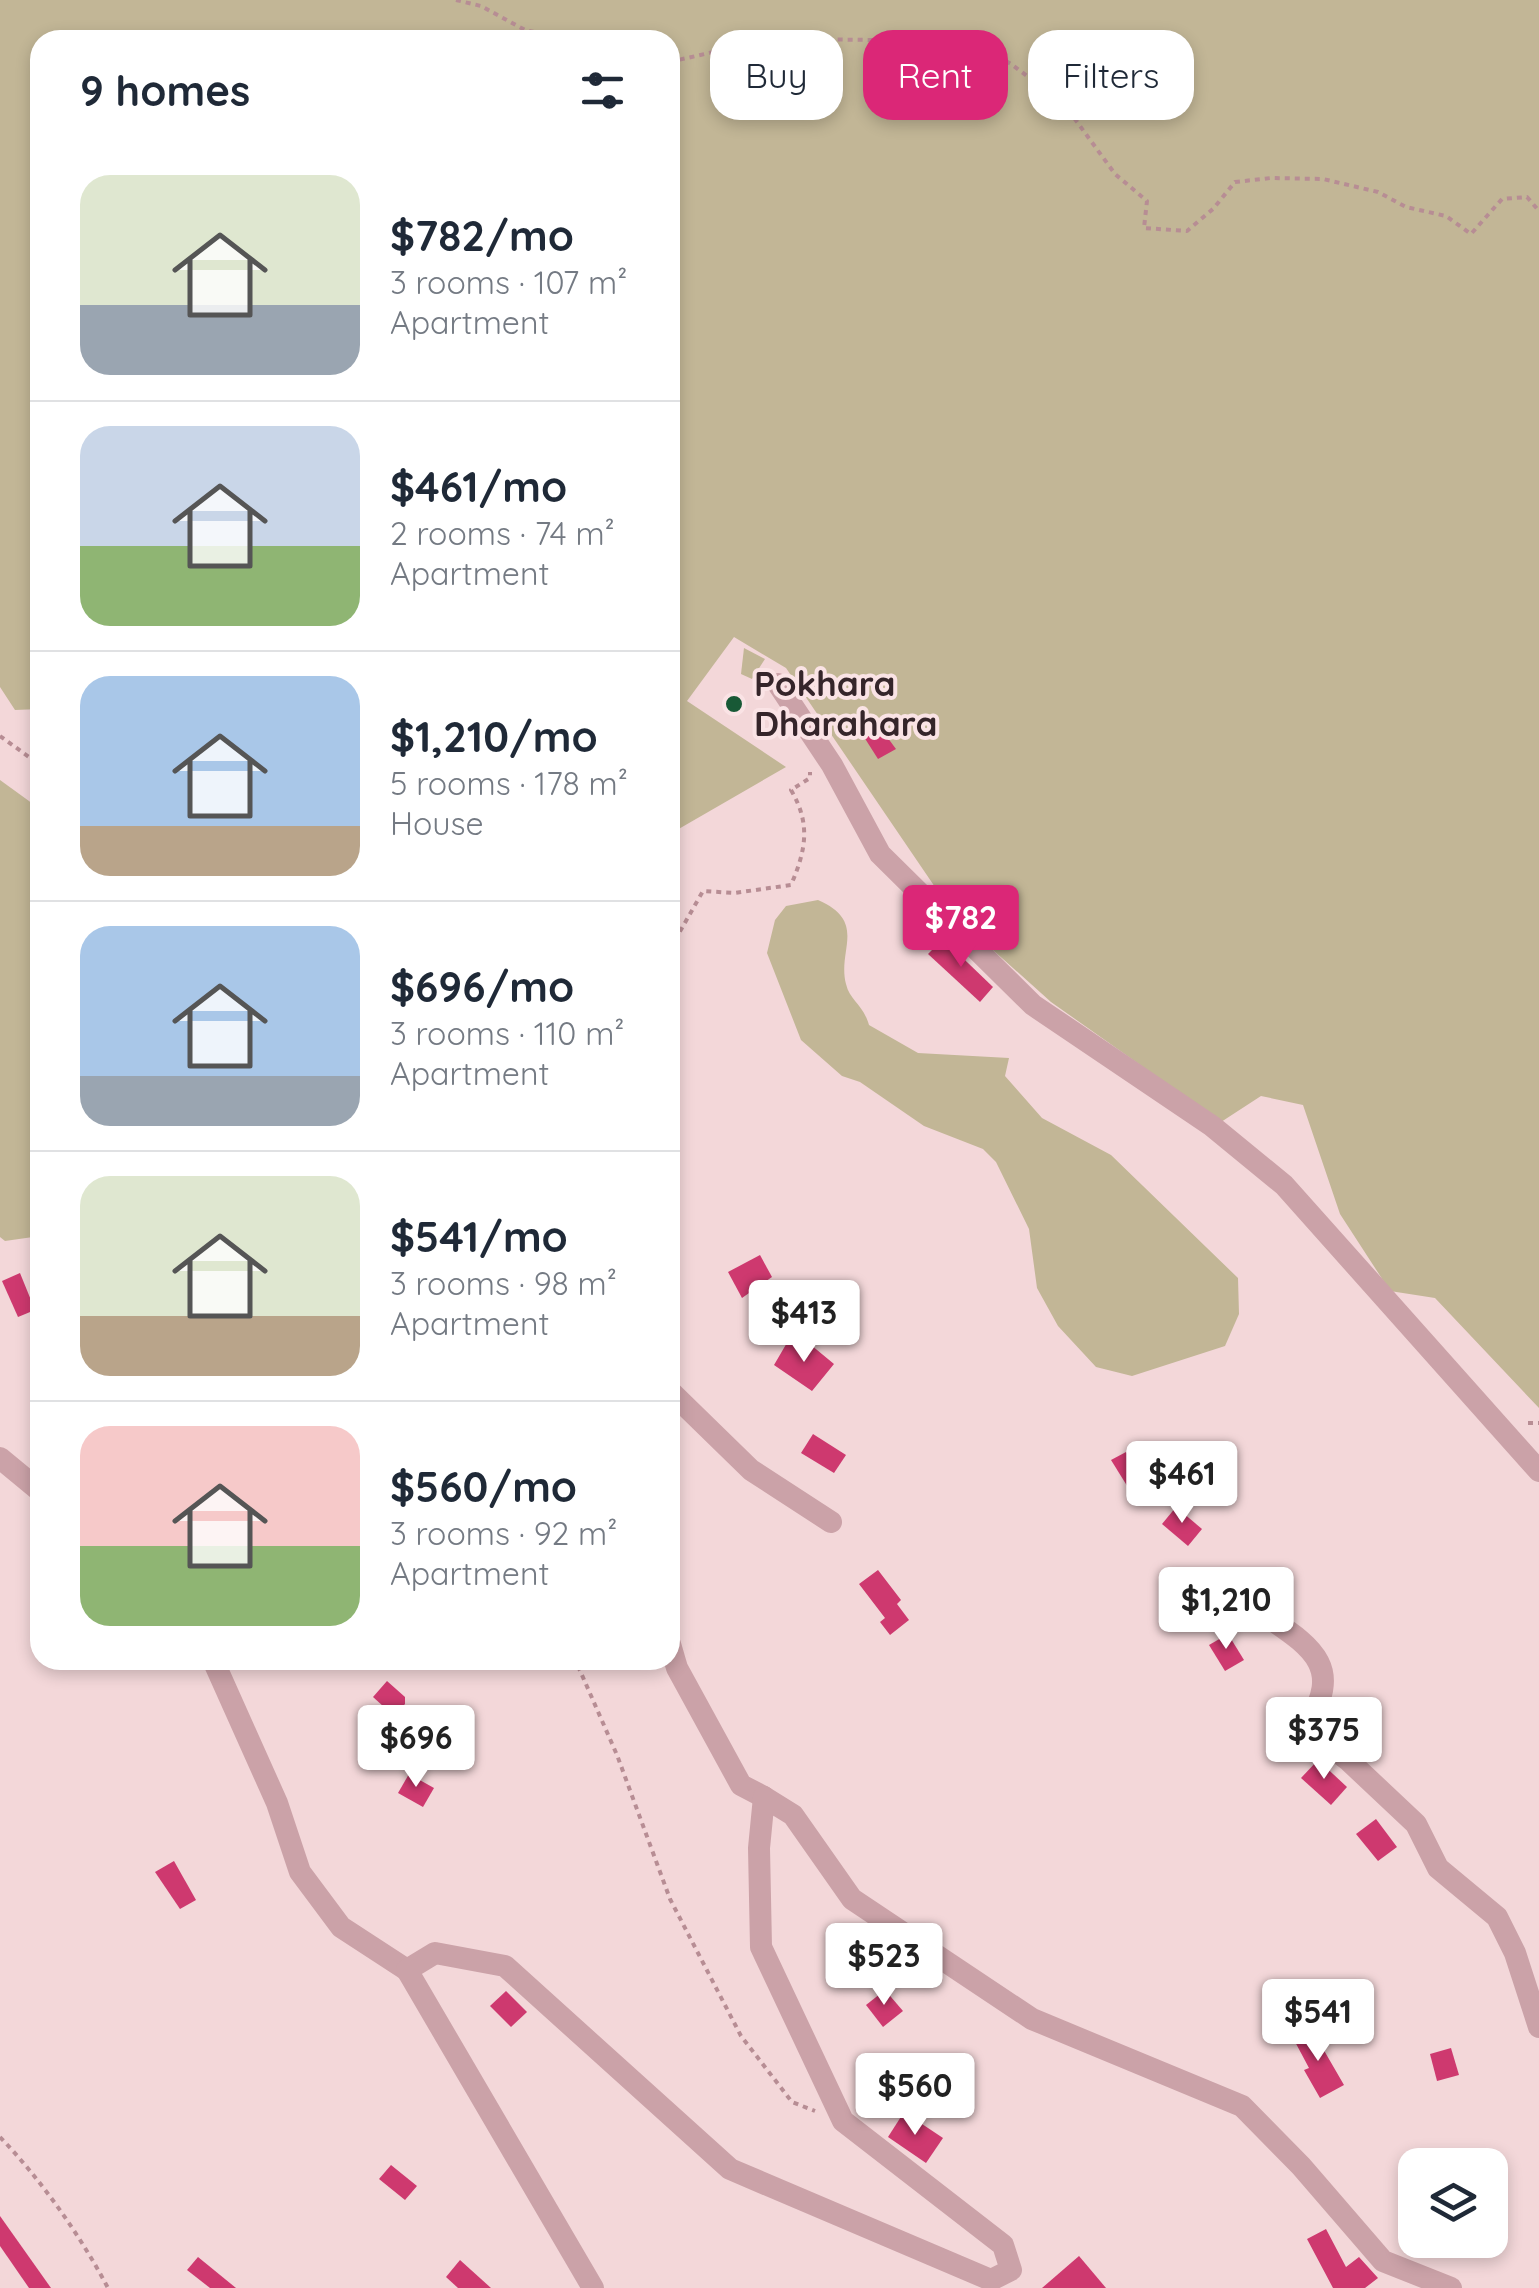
<!DOCTYPE html>
<meta charset="utf-8">
<style>
:root{--surface:#fff;--page:#f6f6f7;--text:#1f2937;--muted:#747a83;--line:#e0e1e3;--accent:#db2777}
body{margin:0;font-family:Quicksand,sans-serif;background:var(--page);color:var(--text);height:100vh;display:flex;flex-direction:column;font-size:38px;white-space:nowrap}
*{box-sizing:border-box;margin:0}
p{font-size:32px;color:var(--muted)}
.icon{flex:none;width:55px;height:55px;fill:none;stroke:currentColor;stroke-width:2;stroke-linecap:round;stroke-linejoin:round}
.map{position:relative;flex:1;overflow:hidden}
.side{position:absolute;left:30px;top:30px;width:650px;height:1640px;display:flex;flex-direction:column;background:var(--surface);border-radius:30px;box-shadow:0 5px 15px #0003}
.side>*{flex:none}
.top-card{position:absolute;left:710px;top:30px;width:678px;height:90px;display:flex;gap:20px}
.buttons{position:absolute;left:1398px;top:2148px;display:grid;gap:20px}
.buttons a{display:grid;place-items:center;width:110px;height:110px;border-radius:20px;background:var(--surface);box-shadow:0 5px 15px #0003;font-size:50px}
.price{position:absolute;translate:-50% -85px;padding:0 22px;border-radius:10px;background:#fff;color:#222;font-size:32px;line-height:65px;filter:drop-shadow(0 2px 5px #0008)}
.price::after{content:'';position:absolute;left:50%;top:60px;width:30px;height:22px;margin-left:-15px;background:inherit;clip-path:polygon(0 0,100% 0,50% 100%)}
.price.current{background:var(--accent);color:#fff}
ul{padding:0;list-style:none}
li{display:flex;align-items:center;gap:30px;height:250px;padding:0 50px}
li+li{border-top:2px solid var(--line)}
li span{display:grid;place-items:center;flex:none;width:280px;height:200px;border-radius:30px;color:#555}
li>.icon{margin-inline-start:auto}
span .icon{width:120px;height:120px;fill:#fffc;stroke-width:1}
li b{font-size:42px}
h2{display:flex;justify-content:space-between;align-items:center;height:120px;padding:0 50px;font-size:42px}
.chip{padding:0 35px;border-radius:30px;background:var(--surface);box-shadow:0 5px 15px #0003;font-size:35px;line-height:90px}
.chip.current{background:var(--accent);color:#fff}
.map>svg:first-child{display:block}
</style>
<div class="map">
<svg width="1539" height="2288" viewBox="0 0 1539 2288">
<rect width="100%" height="100%" fill="#f3d7d9"/>
<g fill="#c2b696">
<polygon points="0,0 1539,0 1539,1408 1435,1298 1390,1291 1340,1214 1303,1105 1261,1096 1221,1122 1051,1002 954,915 786,668 734,637 687,701 786,767 670,834 670,40 40,40 40,709 15,710 0,687"/>
<polygon points="744,648 765,659 752,679 741,674"/>
<polygon points="0,780 40,809 40,1236 5,1241 0,1237"/>
<path d="M818,900c50,22 19,50 28,84 4,17 17,20 23,41l49,28 91,5 -4,18 37,42 69,37 127,123 1,36 -14,32 -93,30 -36,-9 -38,-41 -21,-38 -8,-59 -33,-67 -13,-13 -59,-23 -64,-44 -18,-6 -41,-36 -34,-87 8,-33 11,-14z"/>
</g>
<g fill="#ce396f">
<polygon points="870,714 896,749 878,759 857,726"/>
<polygon points="943,939 993,987 980,1002 928,954"/>
<polygon points="760,1255 772,1277 742,1298 728,1272"/>
<polygon points="20,1273 35,1310 18,1317 2,1281"/>
<polygon points="788,1341 805,1351 811,1345 834,1364 812,1391 774,1365"/>
<polygon points="813,1434 846,1455 834,1473 801,1453"/>
<polygon points="1126,1452 1149,1488 1134,1497 1111,1460"/>
<polygon points="1176,1507 1202,1529 1188,1546 1162,1524"/>
<polygon points="878,1570 901,1600 897,1604 909,1620 890,1635 880,1622 885,1618 859,1584"/>
<polygon points="1228,1634 1244,1660 1225,1671 1209,1645"/>
<polygon points="387,1681 405,1697 405,1704 394,1716 373,1697"/>
<polygon points="1318,1760 1347,1787 1331,1805 1301,1778"/>
<polygon points="409,1774 434,1788 423,1807 398,1793"/>
<polygon points="1376,1819 1397,1847 1378,1861 1356,1834"/>
<polygon points="174,1861 196,1900 180,1909 155,1872"/>
<polygon points="885,1990 903,2011 883,2027 866,2005"/>
<polygon points="506,1991 527,2012 511,2027 490,2006"/>
<polygon points="1311,2028 1344,2085 1320,2098 1304,2070 1309,2068 1293,2038"/>
<polygon points="1451,2048 1459,2075 1437,2081 1430,2054"/>
<polygon points="904,2112 943,2138 926,2163 888,2137"/>
<polygon points="391,2165 417,2186 405,2200 379,2179"/>
<polygon points="0,2216 51,2288 29,2288 0,2246"/>
<polygon points="1326,2229 1346,2267 1359,2257 1378,2278 1365,2288 1333,2288 1307,2239"/>
<polygon points="1079,2256 1106,2288 1042,2288"/>
<polygon points="198,2257 236,2288 210,2288 187,2270"/>
<polygon points="460,2260 491,2288 458,2288 446,2277"/>
</g>
<g fill="none" stroke-linecap="round" stroke-linejoin="round">
<g stroke="#b78d94" stroke-width="4" stroke-dasharray="5 5" stroke-linecap="butt">
<polyline points="456,0 481,6 525,30 569,40"/>
<polyline points="670,58 678,60 754,43 791,39 878,40 922,54 963,37 1011,64 1064,104 1115,174 1147,201 1144,228 1187,231 1213,209 1235,182 1271,178 1323,179 1378,192 1406,207 1446,216 1471,234 1502,199 1527,197 1539,211"/>
<polyline points="0,736 40,765"/>
<path d="M670,949l33,-58 31,2 57,-8c15,-35 20,-61 0,-95l19,-12v-6"/>
<polyline points="1528,1423 1539,1423"/>
<polyline points="578,1666 617,1755 670,1899 741,2036 792,2102 815,2111"/>
<path d="M0,2137c42,44 80,98 108,151"/>
</g>
<g stroke="#cba2a8" stroke-width="22">
<polyline points="778,684 832,765 880,854 1033,1005 1212,1126 1284,1185 1539,1471"/>
<polyline points="670,1391 751,1470 831,1522"/>
<polyline points="0,1458 40,1491"/>
<path d="M1228,1585c14,12 29,24 44,35 42,28 69,50 37,101l4,12 35,27 68,64 22,44 59,49 18,36 24,74"/>
<polyline points="670,1644 677,1668 741,1785 764,1797"/>
<polyline points="213,1660 277,1803 300,1872 341,1927 407,1970"/>
<polyline points="593,2288 407,1970 435,1953 505,1966 730,2169 991,2280 1011,2270 1003,2245 843,2121 761,1947 759,1848 764,1797 793,1815 852,1899 1032,2019 1242,2106 1301,2166 1383,2261 1451,2288"/>
</g>
</g>
<circle fill="#185936" stroke="#fae3e5" stroke-width="4" cx="734" cy="704" r="10"/>
<g text-anchor="middle" stroke-width="8" stroke-linejoin="round" paint-order="stroke">
<g font-size="35" font-weight="bold" fill="#35252a" stroke="#fae3e5" text-anchor="start">
<text x="754" y="696">Pokhara<tspan x="754" dy="40">Dharahara</tspan></text>
</g>
</g>
</svg>
<div class="buttons">
<a><svg class="icon" aria-label="layers" viewBox="0 0 24 24"><path d="M12 4l9 5-9 5-9-5zM3 14l9 5 9-5"/></svg></a>
</div>
<b class="price current" style="left:961px;top:970px">$782</b>
<b class="price" style="left:804px;top:1365px">$413</b>
<b class="price" style="left:1182px;top:1526px">$461</b>
<b class="price" style="left:1226px;top:1652px">$1,210</b>
<b class="price" style="left:1324px;top:1782px">$375</b>
<b class="price" style="left:416px;top:1790px">$696</b>
<b class="price" style="left:884px;top:2008px">$523</b>
<b class="price" style="left:1318px;top:2064px">$541</b>
<b class="price" style="left:915px;top:2138px">$560</b>
<div class="top-card">
<a class="chip">Buy</a>
<a class="chip current">Rent</a>
<a class="chip">Filters</a>
</div>
<section class="side">
<h2>9 homes<svg class="icon" aria-label="filters" viewBox="0 0 24 24"><path d="M4 7h16M4 17h16"/><circle cx="9" cy="7" r="2"/><circle cx="15" cy="17" r="2"/></svg></h2>
<ul>
<li><span style="background:linear-gradient(#dfe7d0 65%,#9aa5b1 0)"><svg class="icon" aria-label="home" viewBox="0 0 24 24"><path d="M3 11l9-7 9 7M6 9v11h12V9"/></svg></span><div><b>$782/mo</b><p>3 rooms · 107 m²</p><p>Apartment</p></div></li>
<li><span style="background:linear-gradient(#c9d6e8 60%,#8fb573 0)"><svg class="icon" aria-label="home" viewBox="0 0 24 24"><path d="M3 11l9-7 9 7M6 9v11h12V9"/></svg></span><div><b>$461/mo</b><p>2 rooms · 74 m²</p><p>Apartment</p></div></li>
<li><span style="background:linear-gradient(#a9c7e8 75%,#b9a48a 0)"><svg class="icon" aria-label="home" viewBox="0 0 24 24"><path d="M3 11l9-7 9 7M6 9v11h12V9"/></svg></span><div><b>$1,210/mo</b><p>5 rooms · 178 m²</p><p>House</p></div></li>
<li><span style="background:linear-gradient(#a9c7e8 75%,#9aa5b1 0)"><svg class="icon" aria-label="home" viewBox="0 0 24 24"><path d="M3 11l9-7 9 7M6 9v11h12V9"/></svg></span><div><b>$696/mo</b><p>3 rooms · 110 m²</p><p>Apartment</p></div></li>
<li><span style="background:linear-gradient(#dfe7d0 70%,#b9a48a 0)"><svg class="icon" aria-label="home" viewBox="0 0 24 24"><path d="M3 11l9-7 9 7M6 9v11h12V9"/></svg></span><div><b>$541/mo</b><p>3 rooms · 98 m²</p><p>Apartment</p></div></li>
<li><span style="background:linear-gradient(#f6c9c9 60%,#8fb573 0)"><svg class="icon" aria-label="home" viewBox="0 0 24 24"><path d="M3 11l9-7 9 7M6 9v11h12V9"/></svg></span><div><b>$560/mo</b><p>3 rooms · 92 m²</p><p>Apartment</p></div></li>
</ul>
</section>
</div>
